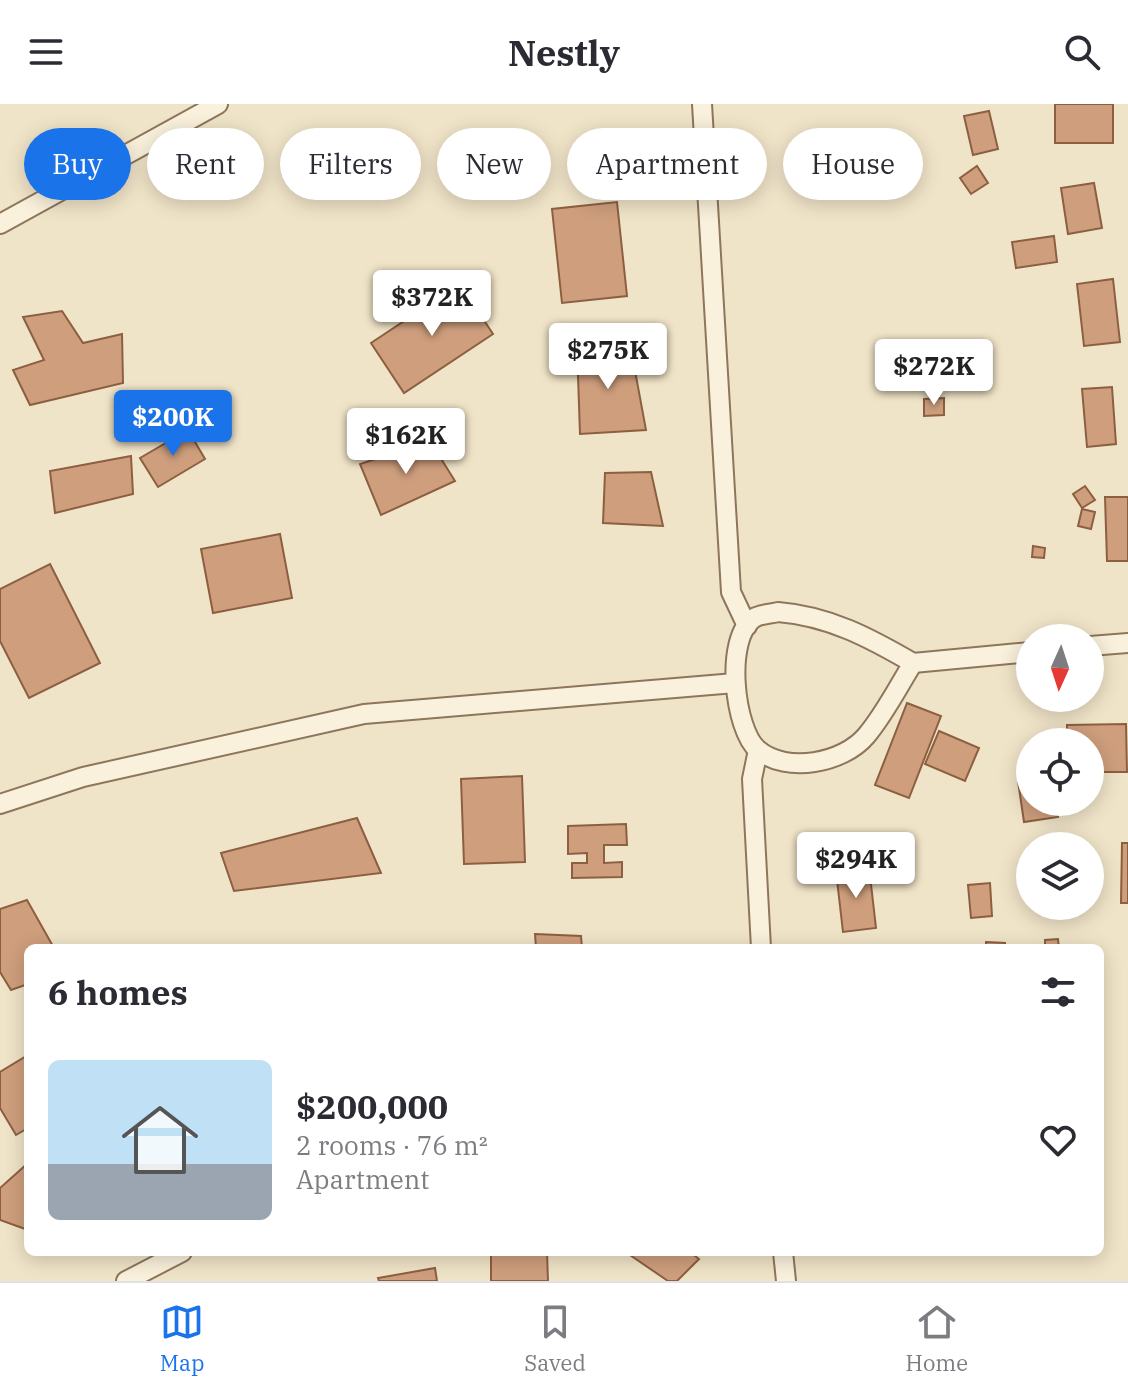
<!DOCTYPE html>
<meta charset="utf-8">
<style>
:root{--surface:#fff;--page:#f7f7f7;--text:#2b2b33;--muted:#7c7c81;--line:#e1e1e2;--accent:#1a73e8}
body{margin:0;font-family:"IBM Plex Serif",serif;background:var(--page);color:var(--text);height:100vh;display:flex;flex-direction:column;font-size:30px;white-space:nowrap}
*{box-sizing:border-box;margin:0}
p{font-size:26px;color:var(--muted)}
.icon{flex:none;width:44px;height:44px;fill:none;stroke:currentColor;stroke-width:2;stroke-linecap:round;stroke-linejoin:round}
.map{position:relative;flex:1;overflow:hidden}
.details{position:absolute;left:24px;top:840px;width:1080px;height:312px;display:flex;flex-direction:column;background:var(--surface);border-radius:12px;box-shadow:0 4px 20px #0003}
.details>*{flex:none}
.top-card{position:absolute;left:24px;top:24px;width:1080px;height:72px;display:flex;gap:16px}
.needle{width:52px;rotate:183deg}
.controls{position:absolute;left:1016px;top:520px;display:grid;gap:16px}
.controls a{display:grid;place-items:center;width:88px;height:88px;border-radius:50%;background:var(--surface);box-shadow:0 4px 20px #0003;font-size:40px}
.price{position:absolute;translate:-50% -68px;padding:0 18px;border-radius:8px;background:#fff;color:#222;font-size:26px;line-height:52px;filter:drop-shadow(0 2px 4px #0008)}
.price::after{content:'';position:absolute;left:50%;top:48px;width:24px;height:18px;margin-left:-12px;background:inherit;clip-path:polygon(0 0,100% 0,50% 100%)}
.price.selected{background:var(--accent);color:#fff}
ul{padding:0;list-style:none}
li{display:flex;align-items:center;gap:24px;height:200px;padding:0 24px}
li+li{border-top:2px solid var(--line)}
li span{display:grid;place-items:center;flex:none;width:224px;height:160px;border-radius:12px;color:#555}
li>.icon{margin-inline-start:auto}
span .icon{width:96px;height:96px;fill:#fffc;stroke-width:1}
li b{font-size:34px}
h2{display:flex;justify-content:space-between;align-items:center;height:96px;padding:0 24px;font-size:34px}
.tag{padding:0 28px;border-radius:36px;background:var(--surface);box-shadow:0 4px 20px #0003;font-size:28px;line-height:72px}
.tag.selected{background:var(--accent);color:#fff}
header{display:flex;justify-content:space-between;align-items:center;height:104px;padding:0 24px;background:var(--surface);font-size:36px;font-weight:700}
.dock{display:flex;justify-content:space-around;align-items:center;height:112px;border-top:2px solid var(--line);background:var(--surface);font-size:22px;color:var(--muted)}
.dock a{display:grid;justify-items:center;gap:4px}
.dock .selected{color:var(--accent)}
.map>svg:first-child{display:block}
</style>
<header><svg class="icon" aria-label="menu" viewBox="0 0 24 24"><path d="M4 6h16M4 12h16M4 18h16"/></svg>Nestly<svg class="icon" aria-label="search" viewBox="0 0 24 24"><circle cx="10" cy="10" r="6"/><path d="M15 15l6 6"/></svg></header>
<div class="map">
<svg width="1128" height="1177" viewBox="0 0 1128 1177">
<rect width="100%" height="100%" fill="#f0e4c8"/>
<g fill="#cf9f7d" stroke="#8d5f41" stroke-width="2">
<rect x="1055" y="0" width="58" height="39"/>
<polygon points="989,7 998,45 973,51 964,12"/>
<polygon points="977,62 988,79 971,90 960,74"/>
<polygon points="1094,79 1102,124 1068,130 1061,84"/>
<polygon points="617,98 627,192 562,199 552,105"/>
<polygon points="1054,132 1057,158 1016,164 1012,138"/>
<polygon points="1113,175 1120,238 1084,242 1077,180"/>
<polygon points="460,180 493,230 404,289 371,239"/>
<polygon points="62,207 83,239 122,230 123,279 30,301 13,266 44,256 23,213"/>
<polygon points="577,242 631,245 646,326 580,330"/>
<polygon points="1112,283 1116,340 1087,343 1082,285"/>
<polygon points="944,294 944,311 924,312 924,295"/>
<polygon points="188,326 205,355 158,383 140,354"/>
<polygon points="430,337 455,377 381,411 360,360"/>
<polygon points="131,352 133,390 55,409 50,367"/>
<polygon points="651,368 663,422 603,419 605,369"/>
<polygon points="1085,382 1095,396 1082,404 1073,390"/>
<polygon points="1105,393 1128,393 1128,457 1107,457"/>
<polygon points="1082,405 1095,408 1091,425 1078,422"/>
<polygon points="280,430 292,494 213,509 201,445"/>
<polygon points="1033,442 1045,444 1044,454 1032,453"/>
<polygon points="50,460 100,559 29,594 0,537 0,485"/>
<polygon points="907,599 941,612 909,694 875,681"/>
<polygon points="1126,620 1127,668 1090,668 1090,638 1067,638 1067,621"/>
<polygon points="939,627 979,644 965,677 925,660"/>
<polygon points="522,672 525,758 464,760 461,675"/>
<polygon points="1030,675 1030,698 1056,698 1058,713 1024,718 1018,677"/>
<polygon points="357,714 381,769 234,787 221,749"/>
<polygon points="626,720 627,741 604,741 604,759 622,758 622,773 572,774 572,759 587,759 587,749 568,750 568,722"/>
<polygon points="1073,737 1073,742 1047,742 1047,739"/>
<polygon points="1122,739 1128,739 1128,799 1121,799"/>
<polygon points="869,763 876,824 843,828 836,767"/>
<polygon points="990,779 992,812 971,814 968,781"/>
<polygon points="27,796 54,844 28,844 28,880 11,886 0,868 0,805"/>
<polygon points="535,830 581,832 582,844 536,844"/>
<polygon points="1058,835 1059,844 1045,844 1045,836"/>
<polygon points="986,838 1005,839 1005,844 986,844"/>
<polygon points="28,951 28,1024 16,1031 0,1004 0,968"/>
<polygon points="28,1059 28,1126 0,1116 0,1084"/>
<polygon points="491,1148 547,1148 548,1177 491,1177"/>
<polygon points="690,1148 699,1155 677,1177 668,1177 627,1149"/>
<polygon points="435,1164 437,1177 379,1177 378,1174"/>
</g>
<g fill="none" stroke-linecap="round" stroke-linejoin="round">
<defs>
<g id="minor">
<polyline points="702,0 731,488 747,522"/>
<polyline points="0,120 218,0"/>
<path d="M778,508c51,4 92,26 135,51 -15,24 -29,52 -47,73 -23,27 -79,38 -108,14 -24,-20 -34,-113 -4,-132 6,-4 17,-4 24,-6z"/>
<polyline points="1090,542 1128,539"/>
<polyline points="913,559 1030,548"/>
<polyline points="758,646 752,675 761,844"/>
<polyline points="0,700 83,673 364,610 735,579"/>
<polyline points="783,1148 786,1177"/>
<polyline points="126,1177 182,1148"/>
</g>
</defs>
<use href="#minor" stroke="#8d765c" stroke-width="22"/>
<use href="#minor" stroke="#faf1dc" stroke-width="18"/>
</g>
</svg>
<div class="controls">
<a><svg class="needle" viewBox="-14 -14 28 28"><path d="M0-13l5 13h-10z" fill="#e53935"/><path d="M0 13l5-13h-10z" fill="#7c7c81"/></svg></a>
<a><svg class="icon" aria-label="locate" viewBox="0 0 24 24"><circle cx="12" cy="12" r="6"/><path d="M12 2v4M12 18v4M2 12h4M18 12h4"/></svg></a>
<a><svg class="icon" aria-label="layers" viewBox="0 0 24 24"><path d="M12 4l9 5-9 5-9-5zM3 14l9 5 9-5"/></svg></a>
</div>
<b class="price" style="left:432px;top:234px">$372K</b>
<b class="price" style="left:608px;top:287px">$275K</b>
<b class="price" style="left:934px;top:303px">$272K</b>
<b class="price selected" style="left:173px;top:354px">$200K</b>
<b class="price" style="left:406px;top:372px">$162K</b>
<b class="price" style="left:856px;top:796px">$294K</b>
<div class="top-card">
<a class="tag selected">Buy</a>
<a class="tag">Rent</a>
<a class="tag">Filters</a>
<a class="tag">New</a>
<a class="tag">Apartment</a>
<a class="tag">House</a>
</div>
<section class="details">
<h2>6 homes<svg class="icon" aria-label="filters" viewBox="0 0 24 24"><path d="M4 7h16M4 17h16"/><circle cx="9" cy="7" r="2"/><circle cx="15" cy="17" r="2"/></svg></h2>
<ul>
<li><span style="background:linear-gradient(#bfe0f5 65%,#9aa5b1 0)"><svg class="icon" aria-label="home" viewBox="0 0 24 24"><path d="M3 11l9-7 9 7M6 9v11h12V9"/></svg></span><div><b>$200,000</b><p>2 rooms · 76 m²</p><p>Apartment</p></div><svg class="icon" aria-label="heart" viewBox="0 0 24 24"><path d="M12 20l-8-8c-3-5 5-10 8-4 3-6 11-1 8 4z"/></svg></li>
</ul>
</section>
</div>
<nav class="dock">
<a class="selected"><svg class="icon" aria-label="map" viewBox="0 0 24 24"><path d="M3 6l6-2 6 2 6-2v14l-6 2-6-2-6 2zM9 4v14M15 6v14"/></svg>Map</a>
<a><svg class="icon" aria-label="saved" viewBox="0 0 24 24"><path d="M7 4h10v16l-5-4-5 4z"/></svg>Saved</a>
<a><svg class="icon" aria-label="home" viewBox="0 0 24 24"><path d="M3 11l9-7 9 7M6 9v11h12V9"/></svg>Home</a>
</nav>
